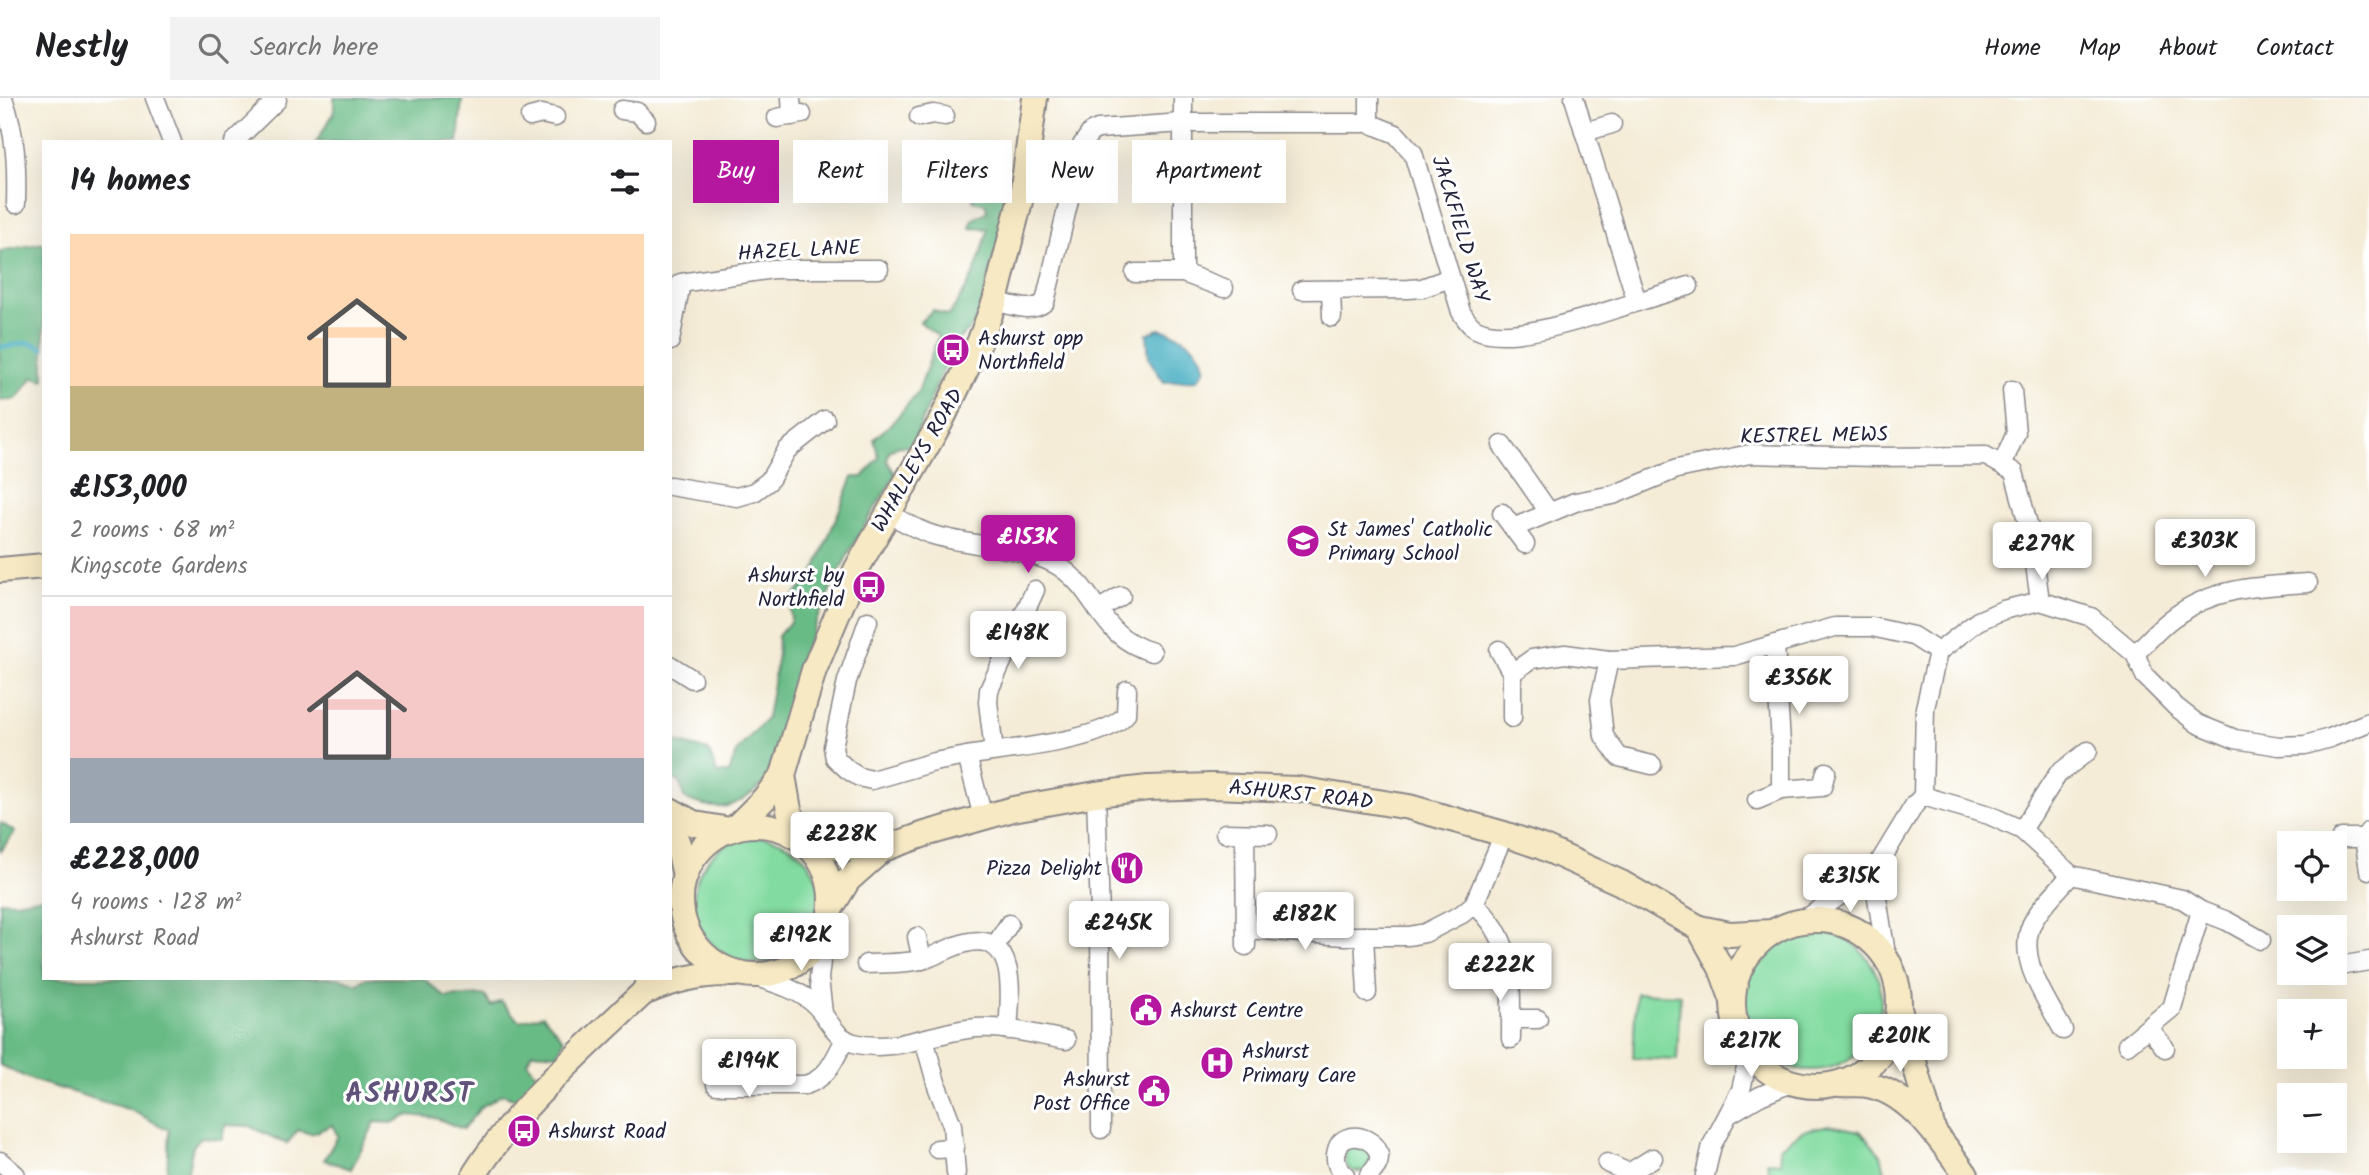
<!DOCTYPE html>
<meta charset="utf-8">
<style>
:root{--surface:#fff;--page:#f2f2f2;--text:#202124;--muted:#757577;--line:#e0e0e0;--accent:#b5179e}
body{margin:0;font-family:Kalam,sans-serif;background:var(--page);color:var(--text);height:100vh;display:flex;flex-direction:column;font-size:26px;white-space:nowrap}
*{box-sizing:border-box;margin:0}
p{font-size:23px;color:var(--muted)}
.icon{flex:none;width:38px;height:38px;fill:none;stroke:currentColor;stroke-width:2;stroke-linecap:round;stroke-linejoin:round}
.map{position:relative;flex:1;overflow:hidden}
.sheet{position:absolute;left:42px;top:42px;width:630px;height:840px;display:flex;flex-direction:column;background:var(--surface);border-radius:0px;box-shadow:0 7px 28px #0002}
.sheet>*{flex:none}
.hud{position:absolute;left:693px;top:42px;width:665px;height:63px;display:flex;gap:14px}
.controls{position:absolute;left:2277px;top:733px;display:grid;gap:14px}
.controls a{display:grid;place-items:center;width:70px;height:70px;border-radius:0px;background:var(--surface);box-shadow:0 7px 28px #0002;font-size:35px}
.price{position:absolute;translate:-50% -60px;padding:0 16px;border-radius:7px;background:#fff;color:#222;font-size:23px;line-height:46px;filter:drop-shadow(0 2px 4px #0008)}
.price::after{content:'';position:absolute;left:50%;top:42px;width:21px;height:16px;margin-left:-10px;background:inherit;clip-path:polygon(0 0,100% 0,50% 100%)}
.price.active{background:var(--accent);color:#fff}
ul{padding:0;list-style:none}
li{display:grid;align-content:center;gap:14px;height:371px;padding:0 28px}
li+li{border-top:2px solid var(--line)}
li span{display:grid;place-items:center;height:217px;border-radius:0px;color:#555}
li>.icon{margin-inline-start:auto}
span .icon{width:126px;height:126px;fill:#fffc;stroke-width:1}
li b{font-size:30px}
h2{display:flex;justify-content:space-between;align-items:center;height:84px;padding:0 28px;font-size:30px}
.tag{padding:0 24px;border-radius:0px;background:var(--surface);box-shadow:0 7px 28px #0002;font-size:24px;line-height:63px}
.tag.active{background:var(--accent);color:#fff}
header{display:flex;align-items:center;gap:42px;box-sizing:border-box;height:98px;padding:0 35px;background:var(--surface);border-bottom:2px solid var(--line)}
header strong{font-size:33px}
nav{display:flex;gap:38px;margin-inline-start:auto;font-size:24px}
.search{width:490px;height:63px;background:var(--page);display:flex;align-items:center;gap:18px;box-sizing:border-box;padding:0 24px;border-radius:0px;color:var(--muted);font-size:26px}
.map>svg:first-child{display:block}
</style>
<header>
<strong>Nestly</strong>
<div class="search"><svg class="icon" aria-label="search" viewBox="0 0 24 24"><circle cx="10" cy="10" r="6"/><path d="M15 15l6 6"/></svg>Search here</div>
<nav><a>Home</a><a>Map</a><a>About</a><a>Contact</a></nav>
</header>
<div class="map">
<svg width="2369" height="1077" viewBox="0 0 2369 1077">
<rect width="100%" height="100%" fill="#fff"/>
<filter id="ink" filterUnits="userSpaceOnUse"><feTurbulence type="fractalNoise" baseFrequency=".0143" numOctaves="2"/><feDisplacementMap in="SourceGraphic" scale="14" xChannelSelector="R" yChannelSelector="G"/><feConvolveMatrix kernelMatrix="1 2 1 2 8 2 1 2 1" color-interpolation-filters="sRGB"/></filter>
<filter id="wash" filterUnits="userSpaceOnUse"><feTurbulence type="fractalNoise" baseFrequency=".00686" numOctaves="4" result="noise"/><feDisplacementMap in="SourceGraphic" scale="28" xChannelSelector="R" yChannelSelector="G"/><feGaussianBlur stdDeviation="1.57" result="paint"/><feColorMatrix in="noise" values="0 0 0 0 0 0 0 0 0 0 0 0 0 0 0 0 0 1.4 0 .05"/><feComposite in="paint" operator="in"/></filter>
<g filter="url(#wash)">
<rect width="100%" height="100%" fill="#f4ecd7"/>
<g fill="#82dba0" stroke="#527e6e" stroke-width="2">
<circle cx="757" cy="802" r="63"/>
<circle cx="1811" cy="902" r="70"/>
<polygon points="1636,895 1680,897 1677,962 1633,960"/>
<polygon points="1829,1027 1860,1033 1881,1057 1886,1077 1769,1077 1767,1064 1781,1065 1779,1050 1802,1033"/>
<path d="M1360,1046l13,12 -9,15c-16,4 -22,-8 -17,-22z"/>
</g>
<g fill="#69bb86" stroke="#466e60" stroke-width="2">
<polygon points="334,0 462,0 458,44 316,44 334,15"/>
<path d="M973,73l41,5 -31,125 -10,25 -19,18 -43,103 -12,-1 -10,5 -2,10 9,14c-35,53 -74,122 -93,183 -10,31 -17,63 -25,95 -5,8 -7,17 -11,25 -3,6 -10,12 -16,16 -24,18 -40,16 -67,4l-4,-16 -10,-4v-38l39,11 8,22h12l8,-22 30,-33 10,-58 1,-24 13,-15 -1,-21 22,-23 41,-100h10l16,-19 -5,-19 20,-18 24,-29 20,-56 -18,-14 13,-12 15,6c22,-30 31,-51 40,-87l-18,-1 3,-9 14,-7 -1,-8 -13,-3z"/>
<polygon points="44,145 44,282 33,279 16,301 0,302 0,153"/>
<polygon points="1,725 15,734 0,753 0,727"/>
<polygon points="44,799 44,880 340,880 358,886 366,880 423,880 445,899 485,897 491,908 501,903 519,923 543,917 564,942 558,956 532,954 527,964 538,978 520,1003 503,996 481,1009 463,1031 436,1020 409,1017 392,1025 375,1024 351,1071 324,1062 338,1038 332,1027 311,1036 298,1032 287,1046 249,1028 225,1027 222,1041 201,1039 193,1048 187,1077 167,1077 169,1032 131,1012 32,982 0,967 0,803 16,804"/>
</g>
<path fill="#41abc0" stroke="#32667e" stroke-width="2" d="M1159,231c21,5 42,16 46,40l-8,11 -33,2 -15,-23 -2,-25z"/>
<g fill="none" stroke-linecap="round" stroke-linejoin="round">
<path stroke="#41abc0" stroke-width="5" d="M0,249c19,1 22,-11 44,2"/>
</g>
</g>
<g filter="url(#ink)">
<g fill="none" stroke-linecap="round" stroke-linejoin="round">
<defs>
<g id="street">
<path d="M3,0c13,36 14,68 13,106"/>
<polyline points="155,0 172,44"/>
<polyline points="791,0 792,18"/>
<polyline points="622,12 637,14 646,23"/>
<polyline points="530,19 542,16 555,19"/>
<polyline points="919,19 933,16 945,18"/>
<polyline points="777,20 802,16"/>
<polyline points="1369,25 1369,0"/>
<polyline points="1584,34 1612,26"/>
<polyline points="234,44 277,2"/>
<polyline points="1135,175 1183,175 1224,190"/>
<polyline points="1183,175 1183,0"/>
<polyline points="1302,192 1409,191 1422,190 1450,180"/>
<polyline points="1331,192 1332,219"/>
<path d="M995,203c17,4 36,13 50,1l37,-157 9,-13 7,-3 85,-6h186l27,11 17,19 48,159c4,6 8,13 15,17 35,18 124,-16 161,-27l-63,-204"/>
<polyline points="1637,204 1689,188"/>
<polyline points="670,243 681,185 773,171 879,171"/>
<polyline points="1502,347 1549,414"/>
<polyline points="2002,367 2016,335 2012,292"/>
<polyline points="670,388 737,399 754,394 769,383 787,352 825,322"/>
<path d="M887,415c14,7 28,16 43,21 36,12 100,13 130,33 40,27 38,69 92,85"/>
<polyline points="1502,415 1525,446"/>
<polyline points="1513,430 1575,404 1613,397 1677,371 1750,356 1877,359 1986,358 2014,374 2031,437 2040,503"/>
<polyline points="1098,512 1121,498"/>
<polyline points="868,523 847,583 833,649 835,660 848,672 859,679 872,682 934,664 967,658"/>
<polyline points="1775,546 1781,646 1781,692"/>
<polyline points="1499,552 1512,575 1512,620"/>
<path d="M2135,556c12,-12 25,-27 39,-37 40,-30 87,-31 134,-34"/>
<polyline points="1609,562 1600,602 1604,638 1619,659 1652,667"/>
<polyline points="670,567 692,581"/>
<polyline points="1512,575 1532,561 1565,556 1609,562 1734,558 1835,529 1872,529 1913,538 1938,554"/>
<polyline points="994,653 988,604 989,592 1035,492"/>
<polyline points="1096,696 1100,817 1101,1031"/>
<polyline points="1923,698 1989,717 2022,732 2071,777 2182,801 2201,813 2227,823 2261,842"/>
<polyline points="1757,702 1781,692 1822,689 1826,674"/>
<path d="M983,719l-16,-61c36,-7 139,-14 159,-42l1,-24"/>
<polyline points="2022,732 2058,676 2088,653"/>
<polyline points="1225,735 1268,736"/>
<polyline points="1245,736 1246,848"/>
<polyline points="2341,740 2364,740 2369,733"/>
<polyline points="2364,740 2369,772"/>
<polyline points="1873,775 1887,862"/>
<path d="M1474,806c38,33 37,70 37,115"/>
<polyline points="1804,822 1873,775 1915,706 1923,698 1925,610 1938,554 1978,523 2003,512 2040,503 2091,519 2135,556 2145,578 2176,609 2198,626 2235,641 2279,648 2305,647 2330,640 2369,624"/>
<polyline points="1246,831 1345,838 1409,838 1425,835 1462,816 1474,806 1504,736"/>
<polyline points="1364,838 1367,895"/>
<polyline points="917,839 922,862"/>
<polyline points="995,848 1009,826"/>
<polyline points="2334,865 2345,867 2369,863"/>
<path d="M866,866c19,-1 40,0 59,-5 15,-5 30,-15 45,-17 49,-8 40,59 38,88"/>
<path d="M750,877c21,7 46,13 63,28 15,13 20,34 41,40 41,11 82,-12 122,-15 29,-2 61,7 90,12"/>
<polyline points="823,915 819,880 825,832"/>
<polyline points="2149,930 2165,950"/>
<path d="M2063,932c-17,-32 -51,-76 -28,-112 9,-15 24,-29 36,-43"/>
<polyline points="924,941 937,988 952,1027 956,1075"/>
<polyline points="1511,941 1511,921 1538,921"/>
<polyline points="2127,947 2172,910 2201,813"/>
<polyline points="716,987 736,987 737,968"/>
<path d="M736,987h69c23,-6 30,-27 40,-46"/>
<polyline points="1731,1015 1760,998 1791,985"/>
<polyline points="937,1051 955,1050"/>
<polyline points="0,1063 16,1077"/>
<polyline points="1607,1065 1629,1075 1653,1060"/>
<path d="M1345,1077c-6,-5 -10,-11 -9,-20 4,-38 67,-9 33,20"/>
<polyline points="1705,1077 1712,1047 1741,992 1749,956"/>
</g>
<g id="secondary">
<polyline points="0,472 44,468"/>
<polyline points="783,677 789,712 802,742"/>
<polyline points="670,712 695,726 730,732"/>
<polyline points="670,724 678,746 685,778"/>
<circle cx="756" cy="802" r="75"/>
<polyline points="735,730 764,701 783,677 814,572 856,472 940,325 979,245 995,203 1023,91 1035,0"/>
<polyline points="805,745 845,751 883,751 925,736 1013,711 1096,696 1148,690 1212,688 1298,691 1409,709 1504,736 1542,749 1621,785 1699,830 1730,836 1772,834"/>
<polyline points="831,810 848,782 883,751"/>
<circle cx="1816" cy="905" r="83"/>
<polyline points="1699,830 1721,870 1732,900"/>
<path d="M643,895c31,-13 57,-20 91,-19"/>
<polyline points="1900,914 1933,1031"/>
<path d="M1840,986c10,1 22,-1 32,2 40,9 72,59 94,89"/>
<path d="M474,1077c43,-68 111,-127 169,-182l9,-15"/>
</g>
</defs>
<use href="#street" stroke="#8b8789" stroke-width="21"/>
<use href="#secondary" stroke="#8b8789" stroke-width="28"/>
<use href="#street" stroke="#fff" stroke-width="18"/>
<use href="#secondary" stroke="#f6e9c3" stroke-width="24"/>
</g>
</g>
<defs>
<symbol id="bus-disc" viewBox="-11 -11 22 22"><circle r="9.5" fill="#b5179e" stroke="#fff"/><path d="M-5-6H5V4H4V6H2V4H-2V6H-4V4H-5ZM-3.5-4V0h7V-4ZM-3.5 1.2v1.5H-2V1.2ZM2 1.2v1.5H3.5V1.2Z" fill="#fff"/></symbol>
<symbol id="school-disc" viewBox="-11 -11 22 22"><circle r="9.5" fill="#b5179e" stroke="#fff"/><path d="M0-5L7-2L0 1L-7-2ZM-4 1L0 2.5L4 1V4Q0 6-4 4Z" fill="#fff"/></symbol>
<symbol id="restaurant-disc" viewBox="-11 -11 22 22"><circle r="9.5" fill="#b5179e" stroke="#fff"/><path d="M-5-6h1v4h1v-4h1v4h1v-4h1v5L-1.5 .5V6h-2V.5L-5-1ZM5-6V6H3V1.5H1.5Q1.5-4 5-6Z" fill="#fff"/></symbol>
<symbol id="civic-disc" viewBox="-11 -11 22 22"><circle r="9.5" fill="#b5179e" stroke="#fff"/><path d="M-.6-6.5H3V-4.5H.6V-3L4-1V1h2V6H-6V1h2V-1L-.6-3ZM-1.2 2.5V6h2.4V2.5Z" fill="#fff"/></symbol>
<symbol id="hospital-disc" viewBox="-11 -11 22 22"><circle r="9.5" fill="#b5179e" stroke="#fff"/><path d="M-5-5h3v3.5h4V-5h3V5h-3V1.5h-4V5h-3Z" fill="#fff"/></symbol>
</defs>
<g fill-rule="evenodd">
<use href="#bus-disc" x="934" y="233" width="38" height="38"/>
<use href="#school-disc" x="1284" y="424" width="38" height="38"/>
<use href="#bus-disc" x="850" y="470" width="38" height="38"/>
<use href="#restaurant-disc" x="1108" y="751" width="38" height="38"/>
<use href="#civic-disc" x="1127" y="893" width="38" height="38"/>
<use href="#hospital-disc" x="1198" y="946" width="38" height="38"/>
<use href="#civic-disc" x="1135" y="974" width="38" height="38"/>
<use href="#bus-disc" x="505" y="1014" width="38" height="38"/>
</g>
<g text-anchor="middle" stroke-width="6" stroke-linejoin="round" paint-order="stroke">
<g font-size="21" fill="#22223b" stroke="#fff">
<text transform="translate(1461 131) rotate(73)" y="7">JACKFIELD WAY</text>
<text transform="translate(799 152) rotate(-3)" y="7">HAZEL LANE</text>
<text transform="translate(1814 337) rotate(-1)" y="7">KESTREL MEWS</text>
<text transform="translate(917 362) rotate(-60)" y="7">WHALLEYS ROAD</text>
<text transform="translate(1301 696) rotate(6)" y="7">ASHURST ROAD</text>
</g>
<g font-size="21" fill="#22223b" stroke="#fff" text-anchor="start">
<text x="978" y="247">Ashurst opp<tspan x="978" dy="24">Northfield</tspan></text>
<text x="1328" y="438">St James' Catholic<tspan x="1328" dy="24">Primary School</tspan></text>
<text x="844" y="484" text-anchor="end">Ashurst by<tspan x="844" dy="24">Northfield</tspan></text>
<text x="1102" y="777" text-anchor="end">Pizza Delight</text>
<text x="1170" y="919">Ashurst Centre</text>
<text x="1242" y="960">Ashurst<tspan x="1242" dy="24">Primary Care</tspan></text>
<text x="1130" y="988" text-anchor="end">Ashurst<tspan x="1130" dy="24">Post Office</tspan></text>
<text x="548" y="1040">Ashurst Road</text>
</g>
<g font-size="28" font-weight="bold" letter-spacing="2" fill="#60527a" stroke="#fff">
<text x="410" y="1004">ASHURST</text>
</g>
</g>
</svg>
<div class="controls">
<a><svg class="icon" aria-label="locate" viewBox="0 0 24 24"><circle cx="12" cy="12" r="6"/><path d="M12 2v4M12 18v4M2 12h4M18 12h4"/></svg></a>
<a><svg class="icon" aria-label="layers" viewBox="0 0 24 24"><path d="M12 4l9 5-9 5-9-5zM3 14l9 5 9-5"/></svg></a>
<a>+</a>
<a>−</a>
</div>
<b class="price active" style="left:1028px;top:477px">£153K</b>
<b class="price" style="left:2205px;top:481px">£303K</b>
<b class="price" style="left:2042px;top:484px">£279K</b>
<b class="price" style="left:1018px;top:573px">£148K</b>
<b class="price" style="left:1799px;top:618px">£356K</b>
<b class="price" style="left:842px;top:774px">£228K</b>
<b class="price" style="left:1850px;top:816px">£315K</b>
<b class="price" style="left:1305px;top:854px">£182K</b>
<b class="price" style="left:1119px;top:863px">£245K</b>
<b class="price" style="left:801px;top:875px">£192K</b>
<b class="price" style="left:1500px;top:905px">£222K</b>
<b class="price" style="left:1900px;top:976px">£201K</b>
<b class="price" style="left:1751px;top:981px">£217K</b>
<b class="price" style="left:749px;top:1001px">£194K</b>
<div class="hud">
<a class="tag active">Buy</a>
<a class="tag">Rent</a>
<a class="tag">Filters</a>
<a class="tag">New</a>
<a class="tag">Apartment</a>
</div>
<section class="sheet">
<h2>14 homes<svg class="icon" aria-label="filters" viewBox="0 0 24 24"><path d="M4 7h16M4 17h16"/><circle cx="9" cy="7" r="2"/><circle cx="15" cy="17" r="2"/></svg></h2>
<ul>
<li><span style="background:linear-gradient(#ffd9b3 70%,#c2b280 0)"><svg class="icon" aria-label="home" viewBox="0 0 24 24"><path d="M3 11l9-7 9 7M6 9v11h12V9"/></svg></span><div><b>£153,000</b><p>2 rooms · 68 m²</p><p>Kingscote Gardens</p></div></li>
<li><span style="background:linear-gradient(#f6c9c9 70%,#9aa5b1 0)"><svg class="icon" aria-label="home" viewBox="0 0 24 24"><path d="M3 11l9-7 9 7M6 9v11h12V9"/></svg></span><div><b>£228,000</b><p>4 rooms · 128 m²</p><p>Ashurst Road</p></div></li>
</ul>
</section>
</div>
